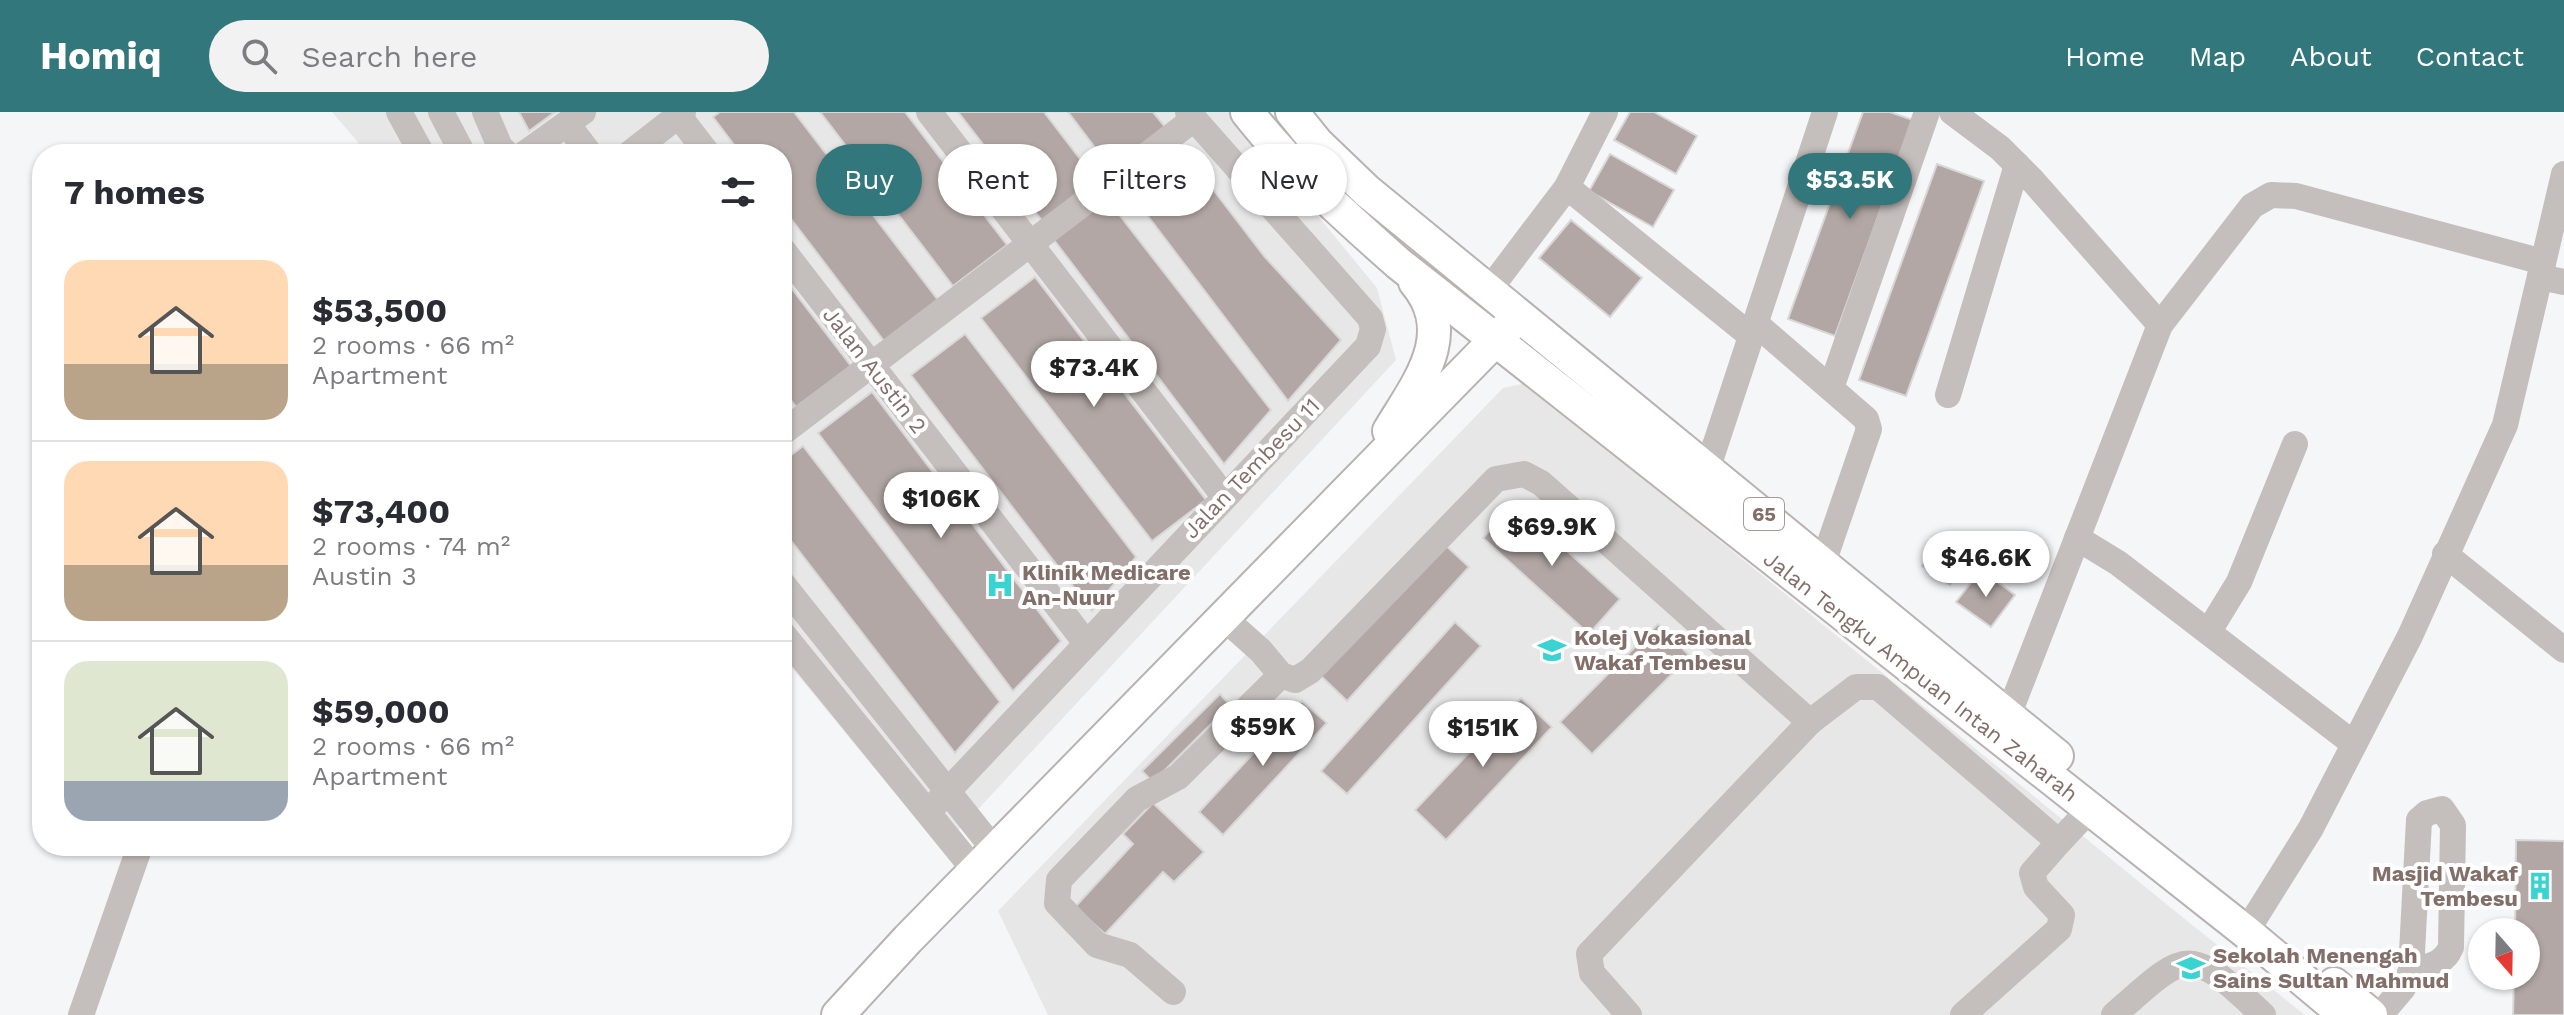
<!DOCTYPE html>
<meta charset="utf-8">
<style>
:root{--surface:#fff;--page:#f2f2f3;--text:#2b2b33;--muted:#7c7c81;--line:#e1e1e2;--accent:#31777b}
body{margin:0;font-family:"Work Sans",sans-serif;background:var(--page);color:var(--text);height:100vh;display:flex;flex-direction:column;font-size:30px;white-space:nowrap}
*{box-sizing:border-box;margin:0}
p{font-size:26px;color:var(--muted)}
.icon{flex:none;width:44px;height:44px;fill:none;stroke:currentColor;stroke-width:2;stroke-linecap:round;stroke-linejoin:round}
.map{position:relative;flex:1;overflow:hidden}
.sheet{position:absolute;left:32px;top:32px;width:760px;height:712px;display:flex;flex-direction:column;background:var(--surface);border-radius:32px;box-shadow:0 2px 6px #0004}
.sheet>*{flex:none}
.guide{position:absolute;left:816px;top:32px;width:760px;height:72px;display:flex;gap:16px}
.needle{width:52px;rotate:160deg}
.tools{position:absolute;left:2468px;top:806px;display:grid;gap:16px}
.tools a{display:grid;place-items:center;width:72px;height:72px;border-radius:50%;background:var(--surface);box-shadow:0 2px 6px #0004;font-size:40px}
.price{position:absolute;translate:-50% -68px;padding:0 18px;border-radius:28px;background:#fff;color:#222;font-size:26px;line-height:52px;filter:drop-shadow(0 2px 4px #0008)}
.price::after{content:'';position:absolute;left:50%;top:48px;width:24px;height:18px;margin-left:-12px;background:inherit;clip-path:polygon(0 0,100% 0,50% 100%)}
.price.selected{background:var(--accent);color:#fff}
ul{padding:0;list-style:none}
li{display:flex;align-items:center;gap:24px;height:200px;padding:0 32px}
li+li{border-top:2px solid var(--line)}
li span{display:grid;place-items:center;flex:none;width:224px;height:160px;border-radius:24px;color:#555}
li>.icon{margin-inline-start:auto}
span .icon{width:96px;height:96px;fill:#fffc;stroke-width:1}
li b{font-size:34px}
h2{display:flex;justify-content:space-between;align-items:center;height:96px;padding:0 32px;font-size:34px}
.chip{padding:0 28px;border-radius:36px;background:var(--surface);box-shadow:0 2px 6px #0004;font-size:28px;line-height:72px}
.chip.selected{background:var(--accent);color:#fff}
header{display:flex;align-items:center;gap:48px;box-sizing:border-box;height:112px;padding:0 40px;background:var(--accent);color:#fff}
header strong{font-size:38px}
nav{display:flex;gap:44px;margin-inline-start:auto;font-size:28px}
.search{width:560px;height:72px;background:var(--page);display:flex;align-items:center;gap:20px;box-sizing:border-box;padding:0 28px;border-radius:44px;color:var(--muted);font-size:30px}
.map>svg:first-child{display:block}
</style>
<header>
<strong>Homiq</strong>
<div class="search"><svg class="icon" aria-label="search" viewBox="0 0 24 24"><circle cx="10" cy="10" r="6"/><path d="M15 15l6 6"/></svg>Search here</div>
<nav><a>Home</a><a>Map</a><a>About</a><a>Contact</a></nav>
</header>
<div class="map">
<svg width="2564" height="903" viewBox="0 0 2564 903">
<rect width="100%" height="100%" fill="#f5f6f8"/>
<g fill="#e8e7e8">
<polygon points="332,0 1233,0 1377,176 1396,248 941,737 782,544 782,42 368,42"/>
<polygon points="1526,271 2186,808 2305,903 1048,903 998,799 1503,276"/>
</g>
<g fill="#b2a7a4" stroke="#d8d8d9" stroke-width="2">
<polygon points="519,0 555,0 529,19"/>
<polygon points="720,0 794,0 938,188 884,229 782,95 782,42 741,42 713,5"/>
<polygon points="820,0 905,0 1007,133 953,174"/>
<polygon points="958,0 1044,0 1097,69 1043,110"/>
<polygon points="1068,0 1153,0 1166,16 1112,58"/>
<polygon points="1630,0 1654,0 1697,24 1676,62 1614,28"/>
<polygon points="1863,0 1890,0 1913,8 1835,224 1788,207"/>
<polygon points="1610,42 1674,78 1653,115 1589,79"/>
<polygon points="1192,50 1264,144 1341,228 1288,289 1138,91"/>
<polygon points="1937,52 1984,69 1906,284 1859,268"/>
<polygon points="1107,87 1271,298 1224,352 1054,128"/>
<polygon points="1571,108 1642,166 1610,205 1539,146"/>
<polygon points="782,164 851,254 796,295 782,276"/>
<polygon points="1035,165 1206,388 1152,429 981,206"/>
<polygon points="965,222 1136,445 1092,499 911,263"/>
<polygon points="872,280 1061,529 1013,579 818,321"/>
<polygon points="803,334 1000,590 955,641 782,417 782,350"/>
<polygon points="1514,391 1620,487 1589,522 1483,426"/>
<polygon points="1946,421 1973,441 1950,473 1922,454"/>
<polygon points="1442,430 1469,455 1347,589 1320,563"/>
<polygon points="1981,458 2015,483 1991,515 1956,490"/>
<polygon points="1455,510 1481,534 1347,682 1321,659"/>
<polygon points="1658,512 1690,544 1592,642 1560,610"/>
<polygon points="1220,582 1230,593 1153,670 1142,659"/>
<polygon points="1521,586 1552,615 1446,728 1415,698"/>
<polygon points="1302,589 1327,611 1223,723 1199,700"/>
<polygon points="1153,691 1204,740 1174,770 1163,760 1105,822 1075,795 1133,732 1123,722"/>
<polygon points="2516,728 2564,729 2564,903 2513,903 2514,864 2526,864 2526,820 2515,820"/>
</g>
<g fill="none" stroke-linecap="round" stroke-linejoin="round">
<defs>
<g id="major">
<path d="M1247,0c45,57 97,103 151,151l848,669 99,83"/>
<polyline points="1292,0 1317,31 1367,79 2057,644"/>
<path d="M1389,319c28,-47 70,-97 26,-149"/>
<polyline points="2334,872 2371,903"/>
<polyline points="838,903 908,827 1511,212"/>
</g>
</defs>
<use href="#major" stroke="#b9b2b0" stroke-width="36"/>
<g stroke="#c4bebc" stroke-width="26">
<polyline points="399,0 422,42"/>
<polyline points="441,0 463,42"/>
<polyline points="485,0 500,35 507,42"/>
<polyline points="929,0 1224,384"/>
<polyline points="1952,0 2000,36 2033,69 2160,213"/>
<polyline points="678,3 708,42"/>
<polyline points="567,12 590,42"/>
<polyline points="524,42 583,0"/>
<polyline points="629,42 683,0"/>
<polyline points="1567,75 1751,224"/>
<polyline points="782,137 1086,531"/>
<polyline points="2540,165 2564,170"/>
<polyline points="1489,178 1567,75 1605,0"/>
<polyline points="1755,211 1866,307 1869,317 1823,451"/>
<polyline points="1831,276 1927,0"/>
<polyline points="1948,283 2017,53"/>
<polyline points="782,321 1194,7"/>
<polyline points="1708,355 1825,0"/>
<polyline points="2077,426 2118,451 2354,632"/>
<polyline points="2445,442 2564,538"/>
<polyline points="782,471 996,740"/>
<polyline points="1224,506 1261,539 1281,563 1295,568 1310,559 1496,367 1524,362 1541,371 1810,610 1589,842 1592,861 1629,903"/>
<polyline points="2209,519 2239,470 2295,332"/>
<polyline points="782,521 976,760"/>
<polyline points="1810,610 1856,575 1878,575 2059,730 2090,697"/>
<polyline points="1997,620 2008,604 2160,213 2252,94 2271,83 2296,84 2543,150"/>
<polyline points="928,700 1368,234 1373,217 1370,206 1188,0"/>
<polyline points="2246,820 2311,716 2410,524 2505,313 2564,62"/>
<polyline points="1173,880 1130,843 1097,833 1057,791 1059,768 1137,687 1178,665 1281,563"/>
<polyline points="81,903 140,734"/>
<polyline points="1963,903 2059,817 2062,803 2036,775 2032,761 2059,730"/>
<path d="M2114,903c74,-66 74,-71 149,0"/>
<path d="M2380,903l23,-27 8,-17 8,-151 8,-7 15,-4 11,16 -2,122c-7,18 -23,19 -40,24"/>
</g>
<use href="#major" stroke="#fff" stroke-width="32"/>
</g>
<defs>
<symbol id="hospital-bare" viewBox="-9 -9 18 18"><path d="M-5-5h3v3.5h4V-5h3V5h-3V1.5h-4V5h-3Z" fill="#39d4d2" stroke="#fff" stroke-width="2.5" paint-order="stroke"/></symbol>
<symbol id="school-bare" viewBox="-9 -9 18 18"><path d="M0-5L7-2L0 1L-7-2ZM-4 1L0 2.5L4 1V4Q0 6-4 4Z" fill="#39d4d2" stroke="#fff" stroke-width="2.5" paint-order="stroke"/></symbol>
<symbol id="building-bare" viewBox="-9 -9 18 18"><path d="M-4-6H4V6H1V3H-1V6H-4ZM-2.5-4.3h1.7v1.8h-1.7ZM.8-4.3h1.7v1.8H.8ZM-2.5-1h1.7V.8h-1.7ZM.8-1h1.7V.8H.8Z" fill="#39d4d2" stroke="#fff" stroke-width="2.5" paint-order="stroke"/></symbol>
</defs>
<g fill-rule="evenodd">
<use href="#hospital-bare" x="980" y="453" width="40" height="40"/>
<use href="#school-bare" x="1532" y="518" width="40" height="40"/>
<use href="#building-bare" x="2520" y="754" width="40" height="40"/>
<use href="#school-bare" x="2171" y="836" width="40" height="40"/>
</g>
<g text-anchor="middle" stroke-width="8" stroke-linejoin="round" paint-order="stroke">
<rect fill="#fff" stroke="#a89a96" stroke-width="2" x="1744" y="386" width="40" height="32" rx="6"/>
<g font-size="20" font-weight="bold" fill="#836f69">
<text x="1764" y="409">65</text>
</g>
<g font-size="22" fill="#836f69" stroke="#fff">
<text transform="translate(875 258) rotate(52)" y="8">Jalan Austin 2</text>
<text transform="translate(1251 356) rotate(-46)" y="8">Jalan Tembesu 11</text>
<text transform="translate(1921 564) rotate(38)" y="8">Jalan Tengku Ampuan Intan Zaharah</text>
</g>
<g font-size="22" font-weight="bold" fill="#836f69" stroke="#fff" text-anchor="start">
<text x="1022" y="468">Klinik Medicare<tspan x="1022" dy="25">An-Nuur</tspan></text>
<text x="1574" y="533">Kolej Vokasional<tspan x="1574" dy="25">Wakaf Tembesu</tspan></text>
<text x="2518" y="769" text-anchor="end">Masjid Wakaf<tspan x="2518" dy="25">Tembesu</tspan></text>
<text x="2213" y="851">Sekolah Menengah<tspan x="2213" dy="25">Sains Sultan Mahmud</tspan></text>
</g>
</g>
</svg>
<div class="tools">
<a><svg class="needle" viewBox="-14 -14 28 28"><path d="M0-13l5 13h-10z" fill="#e53935"/><path d="M0 13l5-13h-10z" fill="#7c7c81"/></svg></a>
</div>
<b class="price selected" style="left:1850px;top:109px">$53.5K</b>
<b class="price" style="left:1094px;top:297px">$73.4K</b>
<b class="price" style="left:941px;top:428px">$106K</b>
<b class="price" style="left:1552px;top:456px">$69.9K</b>
<b class="price" style="left:1986px;top:487px">$46.6K</b>
<b class="price" style="left:1263px;top:656px">$59K</b>
<b class="price" style="left:1483px;top:657px">$151K</b>
<div class="guide">
<a class="chip selected">Buy</a>
<a class="chip">Rent</a>
<a class="chip">Filters</a>
<a class="chip">New</a>
</div>
<section class="sheet">
<h2>7 homes<svg class="icon" aria-label="filters" viewBox="0 0 24 24"><path d="M4 7h16M4 17h16"/><circle cx="9" cy="7" r="2"/><circle cx="15" cy="17" r="2"/></svg></h2>
<ul>
<li><span style="background:linear-gradient(#ffd9b3 65%,#b9a48a 0)"><svg class="icon" aria-label="home" viewBox="0 0 24 24"><path d="M3 11l9-7 9 7M6 9v11h12V9"/></svg></span><div><b>$53,500</b><p>2 rooms · 66 m²</p><p>Apartment</p></div></li>
<li><span style="background:linear-gradient(#ffd9b3 65%,#b9a48a 0)"><svg class="icon" aria-label="home" viewBox="0 0 24 24"><path d="M3 11l9-7 9 7M6 9v11h12V9"/></svg></span><div><b>$73,400</b><p>2 rooms · 74 m²</p><p>Austin 3</p></div></li>
<li><span style="background:linear-gradient(#dfe7d0 75%,#9aa5b1 0)"><svg class="icon" aria-label="home" viewBox="0 0 24 24"><path d="M3 11l9-7 9 7M6 9v11h12V9"/></svg></span><div><b>$59,000</b><p>2 rooms · 66 m²</p><p>Apartment</p></div></li>
</ul>
</section>
</div>
